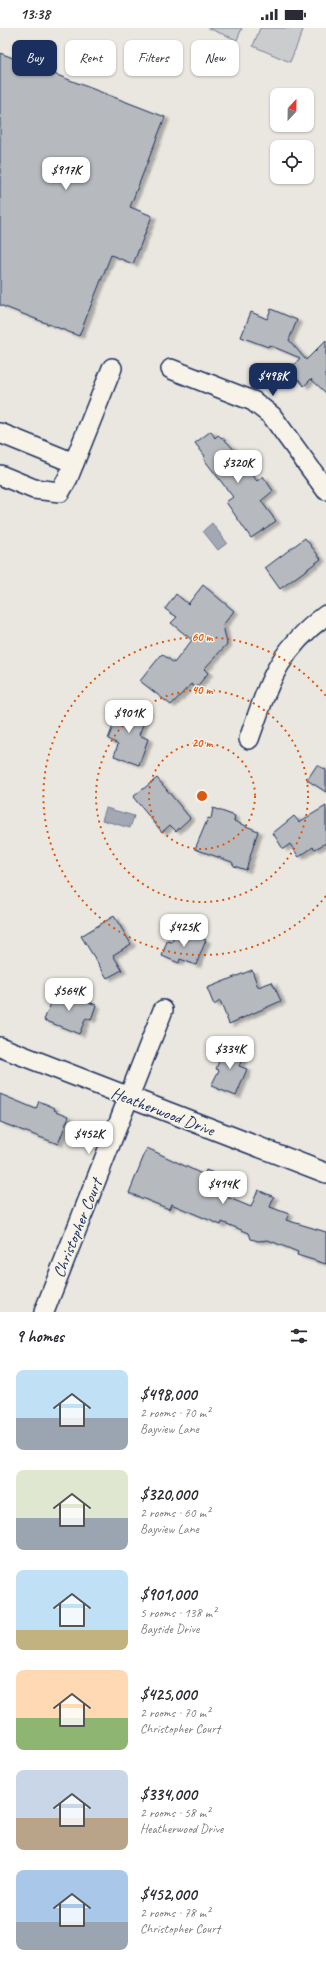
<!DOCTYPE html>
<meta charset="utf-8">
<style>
:root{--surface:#fff;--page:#f2f2f3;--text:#2b2b33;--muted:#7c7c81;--accent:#1b2f5e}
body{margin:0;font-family:Caveat,sans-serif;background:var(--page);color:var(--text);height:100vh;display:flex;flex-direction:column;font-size:15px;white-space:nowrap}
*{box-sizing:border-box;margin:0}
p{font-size:13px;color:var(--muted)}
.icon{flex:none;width:22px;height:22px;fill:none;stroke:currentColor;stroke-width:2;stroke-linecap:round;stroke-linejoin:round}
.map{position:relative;height:1284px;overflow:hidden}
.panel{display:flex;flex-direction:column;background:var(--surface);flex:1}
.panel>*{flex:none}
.hud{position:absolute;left:12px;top:12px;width:302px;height:36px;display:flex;gap:8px}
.needle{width:26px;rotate:22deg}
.buttons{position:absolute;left:270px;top:60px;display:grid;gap:8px}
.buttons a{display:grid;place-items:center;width:44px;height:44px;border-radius:8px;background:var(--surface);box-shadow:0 1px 3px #0004;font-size:20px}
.price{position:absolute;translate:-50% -34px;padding:0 9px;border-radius:8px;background:#fff;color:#222;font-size:13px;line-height:26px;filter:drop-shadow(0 1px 2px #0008)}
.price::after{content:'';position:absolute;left:50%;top:24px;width:12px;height:9px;margin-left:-6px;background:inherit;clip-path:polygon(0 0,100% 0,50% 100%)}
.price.selected{background:var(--accent);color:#fff}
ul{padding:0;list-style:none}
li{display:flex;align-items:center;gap:12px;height:100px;padding:0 16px}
li span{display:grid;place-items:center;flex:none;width:112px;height:80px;border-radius:8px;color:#555}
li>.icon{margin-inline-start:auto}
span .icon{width:48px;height:48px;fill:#fffc;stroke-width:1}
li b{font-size:17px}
h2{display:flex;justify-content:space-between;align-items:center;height:48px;padding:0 16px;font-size:17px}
.pill{padding:0 14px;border-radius:8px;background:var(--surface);box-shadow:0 1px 3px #0004;font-size:14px;line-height:36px}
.pill.selected{background:var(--accent);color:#fff}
.status{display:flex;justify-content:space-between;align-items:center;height:28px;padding:0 20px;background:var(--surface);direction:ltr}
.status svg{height:11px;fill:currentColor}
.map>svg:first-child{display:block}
</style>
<div class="status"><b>13:38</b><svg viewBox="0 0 49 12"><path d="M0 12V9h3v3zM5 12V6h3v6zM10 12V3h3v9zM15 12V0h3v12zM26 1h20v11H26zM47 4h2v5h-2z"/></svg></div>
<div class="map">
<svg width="326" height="1284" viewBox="0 0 326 1284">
<defs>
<filter id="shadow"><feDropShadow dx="4.5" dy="2.5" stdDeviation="1" flood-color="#0004"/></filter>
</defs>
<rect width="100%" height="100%" fill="#eae7e0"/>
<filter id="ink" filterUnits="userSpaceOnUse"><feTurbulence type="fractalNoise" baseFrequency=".025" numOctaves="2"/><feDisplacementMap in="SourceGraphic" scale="8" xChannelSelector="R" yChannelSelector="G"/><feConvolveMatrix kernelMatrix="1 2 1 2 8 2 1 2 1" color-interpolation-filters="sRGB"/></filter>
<g filter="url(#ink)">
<g fill="#cbcccd" stroke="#737e96">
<polygon points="208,0 242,0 237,12"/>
<polygon points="260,0 297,0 303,2 290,34 253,18"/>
</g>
<g fill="#a3a8b4" stroke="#6d7892">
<polygon points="212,495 227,515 218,522 203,503"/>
<polygon points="106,780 134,788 130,800 102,792"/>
</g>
<g fill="#b6babf" stroke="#1b2f5e" filter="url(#shadow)">
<polygon points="0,25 165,89 130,179 152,188 133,236 111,227 79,308 0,277"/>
<polygon points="271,281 297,292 289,312 306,332 326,312 326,365 311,351 304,358 290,341 300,330 269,317 268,319 241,309 251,284 267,291"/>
<polygon points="211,403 215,410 218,407 227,414 235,423 233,425 257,453 263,448 273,463 261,473 276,493 251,510 226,474 233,469 203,430 205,428 195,415"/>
<polygon points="305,510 321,531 280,561 265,540"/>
<polygon points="203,557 234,583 223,597 227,616 204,641 208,645 196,660 191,656 171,677 140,653 162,626 174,635 192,612 171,595 177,589 165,581 176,566 188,576"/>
<polygon points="129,675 148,683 139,707 148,711 139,737 114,728 118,716 108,711 120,680 126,682"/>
<polygon points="317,737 326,742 326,764 307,752"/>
<polygon points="157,750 190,790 176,803 170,797 162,804 133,769"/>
<polygon points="326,778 326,815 315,821 313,819 299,829 290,816 283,821 273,805 294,788 299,794"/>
<polygon points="213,780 235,788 234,793 258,803 246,842 234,838 232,834 195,821 208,790 211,791"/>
<polygon points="114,888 131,916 113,927 122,942 107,950 81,908"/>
<polygon points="177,901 206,912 196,937 180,931 179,935 162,928 167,913 172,914"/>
<polygon points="252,942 258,959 272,954 281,973 229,996 220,973 214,977 207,960"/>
<polygon points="57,961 96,977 91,992 86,990 79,1006 44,992"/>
<polygon points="226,1014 246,1023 239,1038 247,1041 236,1068 211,1058 219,1042 216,1041"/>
<polygon points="0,1066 36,1081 39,1073 55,1080 54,1082 69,1088 58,1116 0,1094"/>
<polygon points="147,1120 204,1147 206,1142 223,1149 217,1162 224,1164 222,1167 251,1179 258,1162 274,1169 270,1179 289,1186 286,1192 326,1204 326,1236 297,1227 298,1224 268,1212 258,1213 251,1211 249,1205 222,1194 221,1197 171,1176 169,1181 129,1165"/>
</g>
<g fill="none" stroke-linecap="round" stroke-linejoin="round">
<defs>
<g id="minor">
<polyline points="171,341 253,373 272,388 326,462"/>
<polyline points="0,405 74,435"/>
<polyline points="0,447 34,461 60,464 68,450 112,340"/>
<path d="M249,711c20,-55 27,-87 77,-124"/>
<polyline points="0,1019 326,1145"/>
<polyline points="44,1284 163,982"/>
</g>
</defs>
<use href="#minor" stroke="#1b2f5e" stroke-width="22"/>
<use href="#minor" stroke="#f7f3e8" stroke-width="19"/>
</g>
</g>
<g fill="none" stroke="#de5710" stroke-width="2" stroke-dasharray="2 4">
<circle cx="202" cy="768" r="53"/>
<circle cx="202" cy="768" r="106"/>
<path d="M326 868A159 159 0 1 1 326 668"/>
</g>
<g text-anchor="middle" stroke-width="3" stroke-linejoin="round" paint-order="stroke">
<g font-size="17" fill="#1b2f5e" stroke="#f7f3e8">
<text transform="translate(163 1083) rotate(21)" y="6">Heatherwood Drive</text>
<text transform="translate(77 1200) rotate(-68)" y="6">Christopher Court</text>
</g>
</g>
<circle cx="202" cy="768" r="6" fill="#de5710" stroke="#f7f3e8" stroke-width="2"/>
<g font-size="12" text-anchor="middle" font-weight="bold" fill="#de5710" stroke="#f7f3e8" stroke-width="3" stroke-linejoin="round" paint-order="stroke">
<text x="202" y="613">60 m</text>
<text x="202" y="666">40 m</text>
<text x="202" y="719">20 m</text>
</g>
</svg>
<div class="buttons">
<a><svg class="needle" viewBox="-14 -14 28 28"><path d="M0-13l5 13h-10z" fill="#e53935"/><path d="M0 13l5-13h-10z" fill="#7c7c81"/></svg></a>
<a><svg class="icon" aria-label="locate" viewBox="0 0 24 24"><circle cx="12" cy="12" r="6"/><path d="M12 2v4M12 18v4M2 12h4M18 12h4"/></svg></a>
</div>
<b class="price" style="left:66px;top:163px">$917K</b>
<b class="price selected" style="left:273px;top:369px">$498K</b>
<b class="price" style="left:238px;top:456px">$320K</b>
<b class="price" style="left:129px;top:706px">$901K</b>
<b class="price" style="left:184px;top:920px">$425K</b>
<b class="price" style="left:69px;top:984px">$564K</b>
<b class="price" style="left:230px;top:1042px">$334K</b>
<b class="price" style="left:89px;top:1127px">$452K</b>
<b class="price" style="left:223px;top:1177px">$414K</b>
<div class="hud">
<a class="pill selected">Buy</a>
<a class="pill">Rent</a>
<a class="pill">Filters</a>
<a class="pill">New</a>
</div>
</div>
<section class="panel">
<h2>9 homes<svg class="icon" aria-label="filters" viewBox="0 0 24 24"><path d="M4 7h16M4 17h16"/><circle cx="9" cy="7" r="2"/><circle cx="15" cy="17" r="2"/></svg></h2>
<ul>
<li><span style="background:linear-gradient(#bfe0f5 60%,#9aa5b1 0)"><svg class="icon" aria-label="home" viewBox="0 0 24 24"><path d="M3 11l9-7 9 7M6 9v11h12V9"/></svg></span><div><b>$498,000</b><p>2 rooms · 70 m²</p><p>Bayview Lane</p></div></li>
<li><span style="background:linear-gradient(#dfe7d0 60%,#9aa5b1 0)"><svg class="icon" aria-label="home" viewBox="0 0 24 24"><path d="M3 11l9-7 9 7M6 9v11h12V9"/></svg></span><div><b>$320,000</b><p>2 rooms · 60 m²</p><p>Bayview Lane</p></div></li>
<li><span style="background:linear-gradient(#bfe0f5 75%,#c2b280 0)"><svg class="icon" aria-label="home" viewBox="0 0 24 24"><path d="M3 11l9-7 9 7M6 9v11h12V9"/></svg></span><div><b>$901,000</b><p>5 rooms · 138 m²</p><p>Bayside Drive</p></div></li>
<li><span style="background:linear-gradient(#ffd9b3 60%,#8fb573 0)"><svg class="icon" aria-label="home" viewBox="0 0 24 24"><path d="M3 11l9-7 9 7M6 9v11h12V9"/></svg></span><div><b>$425,000</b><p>2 rooms · 70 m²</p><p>Christopher Court</p></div></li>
<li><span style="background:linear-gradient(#c9d6e8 60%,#b9a48a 0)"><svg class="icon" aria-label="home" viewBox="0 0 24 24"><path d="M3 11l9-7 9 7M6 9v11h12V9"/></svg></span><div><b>$334,000</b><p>2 rooms · 58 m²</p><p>Heatherwood Drive</p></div></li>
<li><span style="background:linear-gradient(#a9c7e8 65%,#9aa5b1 0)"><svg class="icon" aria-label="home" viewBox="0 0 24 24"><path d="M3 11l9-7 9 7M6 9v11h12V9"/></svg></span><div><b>$452,000</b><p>2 rooms · 78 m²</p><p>Christopher Court</p></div></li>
</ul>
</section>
